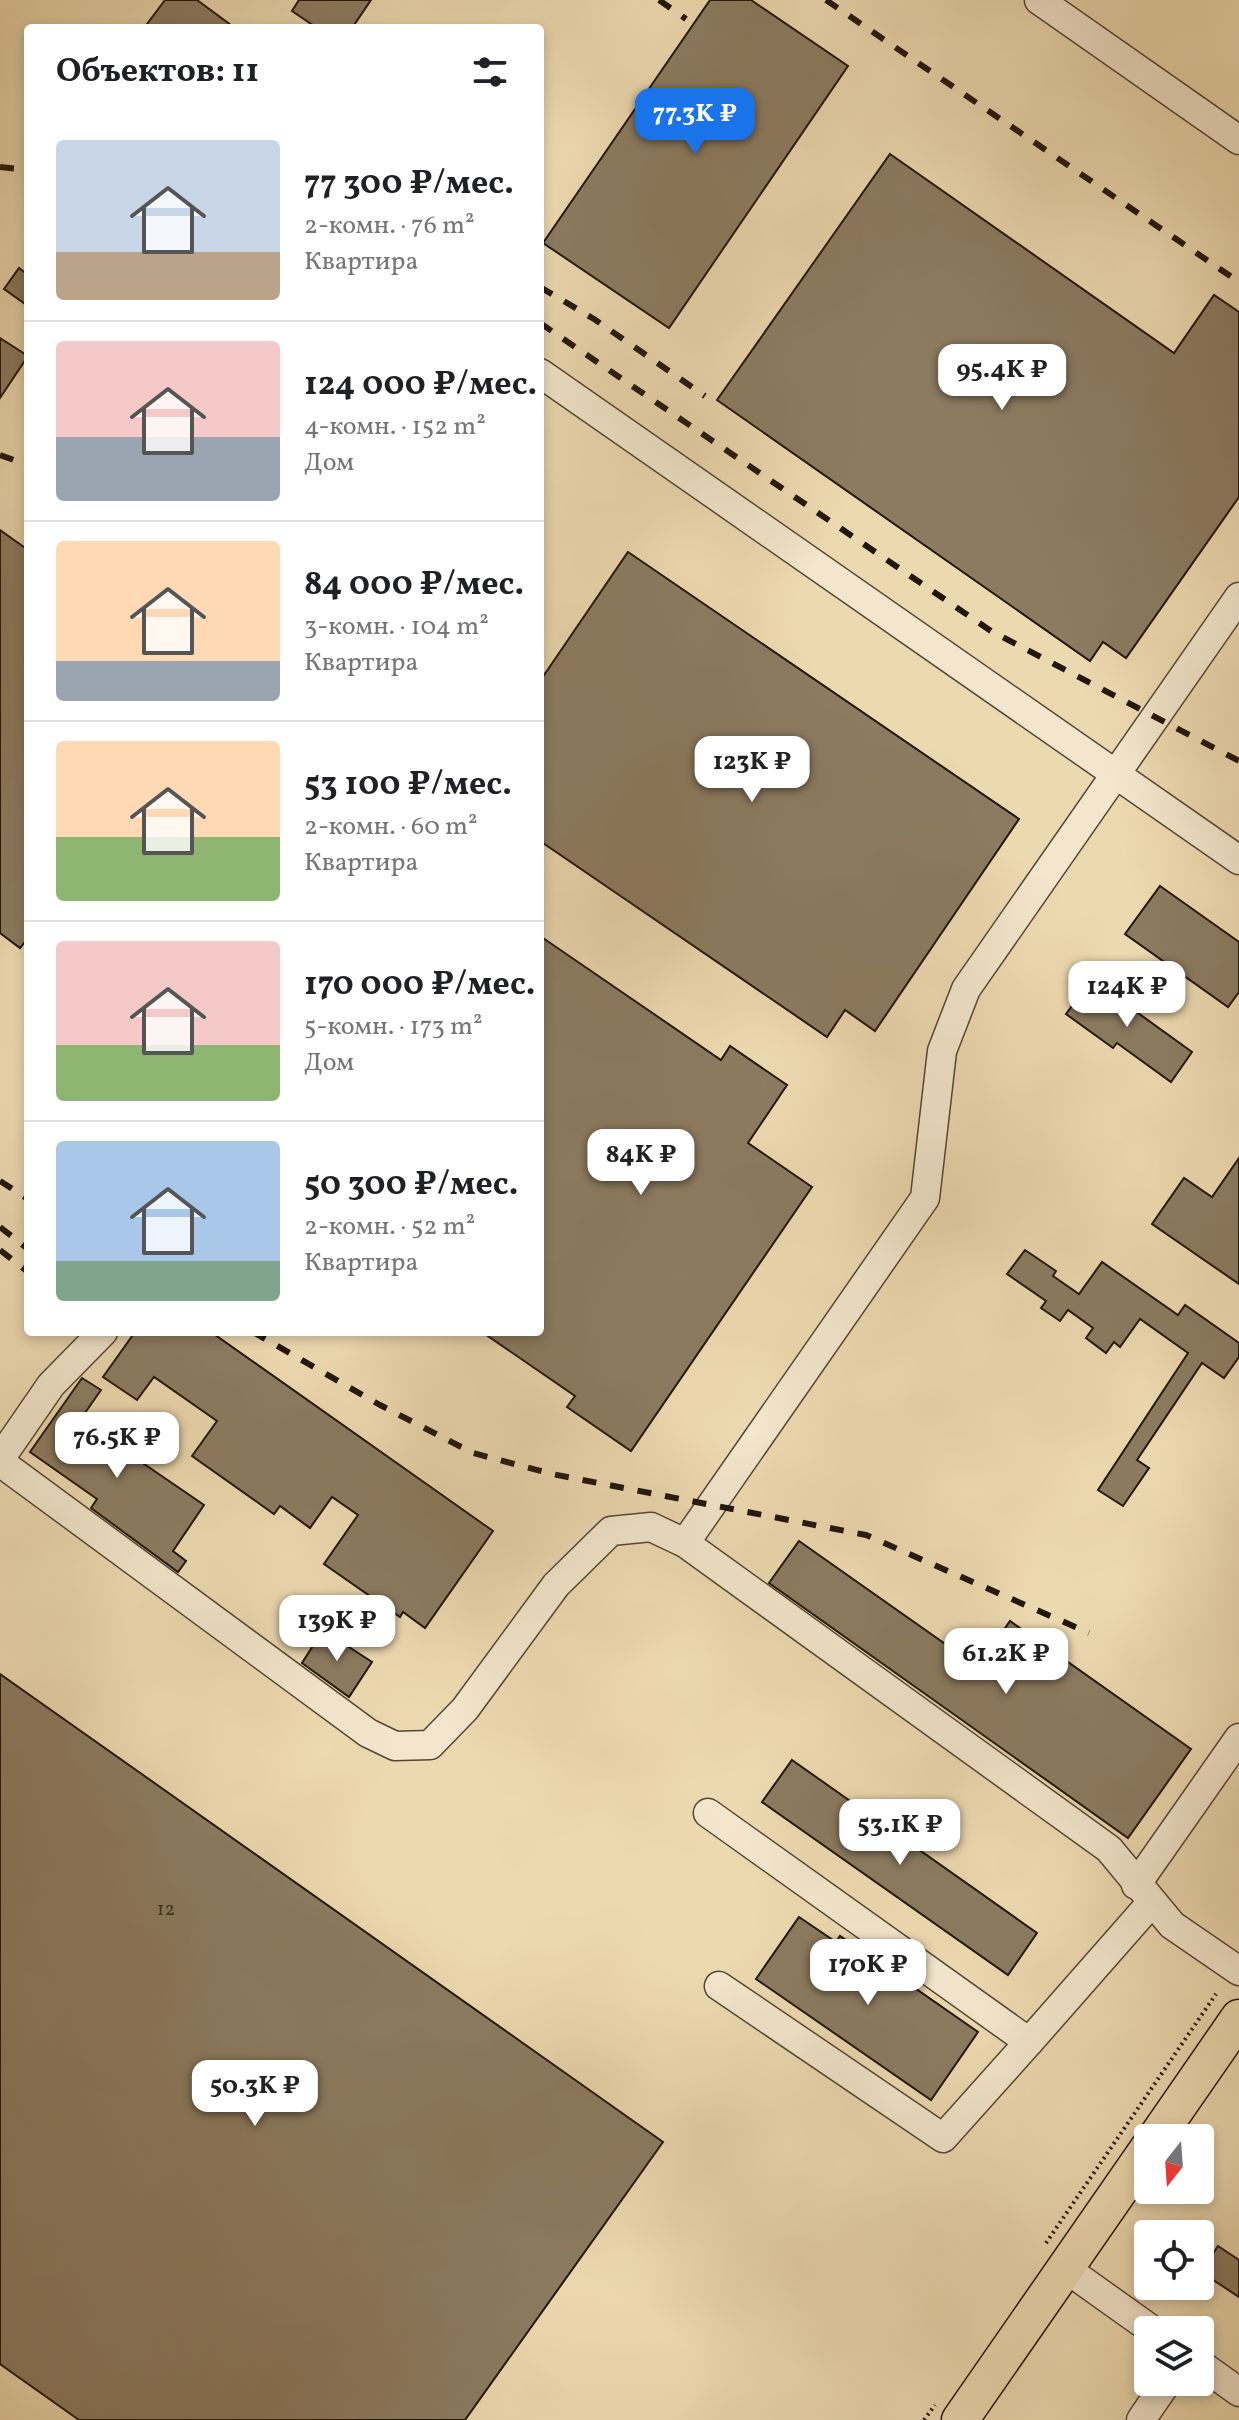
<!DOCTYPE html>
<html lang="ru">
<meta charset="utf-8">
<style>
:root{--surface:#fff;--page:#f6f6f6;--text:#202124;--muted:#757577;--line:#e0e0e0;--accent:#1a73e8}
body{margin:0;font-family:Vollkorn,serif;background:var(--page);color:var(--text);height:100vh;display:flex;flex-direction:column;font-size:30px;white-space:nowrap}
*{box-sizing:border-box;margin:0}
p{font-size:26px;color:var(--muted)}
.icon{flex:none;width:44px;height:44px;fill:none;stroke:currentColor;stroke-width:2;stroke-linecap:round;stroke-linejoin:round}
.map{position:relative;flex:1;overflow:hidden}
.drawer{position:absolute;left:24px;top:24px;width:520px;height:1312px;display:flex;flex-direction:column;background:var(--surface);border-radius:8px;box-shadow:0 4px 12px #0003}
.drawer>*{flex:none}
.needle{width:52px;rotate:197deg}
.tools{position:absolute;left:1134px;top:2124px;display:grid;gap:16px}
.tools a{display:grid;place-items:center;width:80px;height:80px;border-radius:8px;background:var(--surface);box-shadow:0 4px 12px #0003;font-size:40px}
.price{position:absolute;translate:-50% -68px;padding:0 18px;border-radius:16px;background:#fff;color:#222;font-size:26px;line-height:52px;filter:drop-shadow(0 2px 4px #0008)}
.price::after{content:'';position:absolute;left:50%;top:48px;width:24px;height:18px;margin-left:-12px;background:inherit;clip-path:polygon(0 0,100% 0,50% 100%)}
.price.current{background:var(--accent);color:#fff}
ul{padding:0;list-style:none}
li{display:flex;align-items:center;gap:24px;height:200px;padding:0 32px}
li+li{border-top:2px solid var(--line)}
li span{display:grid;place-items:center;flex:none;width:224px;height:160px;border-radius:8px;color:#555}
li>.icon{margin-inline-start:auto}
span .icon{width:96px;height:96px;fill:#fffc;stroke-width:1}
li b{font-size:34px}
h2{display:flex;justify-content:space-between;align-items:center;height:96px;padding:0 32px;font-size:34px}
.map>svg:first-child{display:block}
</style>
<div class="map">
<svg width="1239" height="2420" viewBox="0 0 1239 2420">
<rect width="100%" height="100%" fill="#edd9b0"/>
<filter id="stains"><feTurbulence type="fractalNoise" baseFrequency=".0025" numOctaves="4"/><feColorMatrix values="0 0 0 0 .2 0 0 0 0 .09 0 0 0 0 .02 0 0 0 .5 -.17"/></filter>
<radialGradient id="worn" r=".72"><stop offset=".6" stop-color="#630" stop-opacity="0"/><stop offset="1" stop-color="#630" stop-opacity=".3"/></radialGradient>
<g fill="#8c7b61" stroke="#22150c" stroke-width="2">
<polygon points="165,0 197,0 235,28 144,28"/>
<polygon points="299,0 371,0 352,28 317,28 292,11"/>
<polygon points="710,0 751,0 848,66 669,328 543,243"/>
<polygon points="890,154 1174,353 1214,295 1239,312 1239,497 1126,658 1103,642 1090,661 717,400"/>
<polygon points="19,268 28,275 28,306 4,289"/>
<polygon points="0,338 28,356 0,398"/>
<polygon points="0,530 28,550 28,938 20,948 0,933"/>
<polygon points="628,552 1019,819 875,1031 845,1010 827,1037 540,841 540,681"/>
<polygon points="1160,886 1239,942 1239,992 1228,1007 1125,934"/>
<polygon points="540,936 721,1060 730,1046 787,1085 748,1143 812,1187 631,1451 567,1407 575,1396 482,1332 540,1332"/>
<polygon points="1094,976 1141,1009 1138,1013 1192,1052 1171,1082 1117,1043 1113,1048 1066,1014"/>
<polygon points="1239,1158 1239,1284 1152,1224 1184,1178 1212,1197"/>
<polygon points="1025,1250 1056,1271 1053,1276 1079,1294 1102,1262 1178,1315 1185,1305 1239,1343 1239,1357 1224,1378 1202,1363 1137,1460 1149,1468 1123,1506 1098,1490 1188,1353 1140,1319 1120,1347 1114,1342 1106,1353 1086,1338 1093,1328 1068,1310 1060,1321 1041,1308 1046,1301 1007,1274"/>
<polygon points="135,1332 211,1332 493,1531 425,1628 403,1612 400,1617 324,1564 358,1515 332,1497 310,1528 280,1506 274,1514 192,1456 217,1421 154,1377 137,1400 103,1377"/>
<polygon points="82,1378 101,1390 80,1420 204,1505 173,1551 186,1561 178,1572 91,1508 97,1499 30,1452"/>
<polygon points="799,1541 978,1667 1010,1621 1191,1749 1128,1838 769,1583"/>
<polygon points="323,1630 372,1662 349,1697 302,1663"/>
<polygon points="0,1674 663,2142 465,2420 79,2420 0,2364"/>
<polygon points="792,1760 1037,1933 1008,1975 762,1802"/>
<polygon points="799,1917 836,1942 840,1936 978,2032 931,2100 756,1979"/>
<polygon points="1218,2246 1239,2260 1239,2297 1201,2272"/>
</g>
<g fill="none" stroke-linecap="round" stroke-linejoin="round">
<defs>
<g id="minor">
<polyline points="1039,0 1239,140"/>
<polyline points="540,373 1239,860"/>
<polyline points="0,1459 51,1385 103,1332"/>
<polyline points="0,1462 368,1733 395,1746 430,1745 465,1709 556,1585 611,1531 651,1527 685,1543 1109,1849 1172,1925 1239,1971"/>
<polyline points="685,1543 925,1198 942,1051 966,989 1239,597"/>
<polyline points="708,1813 1029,2042 1152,1902"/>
<polyline points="1136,1885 1239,1738"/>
<polyline points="719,1986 943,2138 1029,2042"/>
<polyline points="1065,2268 1152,2330"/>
<polyline points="1200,2364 1239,2392"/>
<polyline points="1141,2420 1167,2382"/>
</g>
<g id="major">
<polyline points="1156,2138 1239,2018"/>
<polyline points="960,2420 1148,2149"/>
</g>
</defs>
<use href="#minor" stroke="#554635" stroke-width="31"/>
<use href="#major" stroke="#22150c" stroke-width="39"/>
<g stroke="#22150c" stroke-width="4" stroke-dasharray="2 4" stroke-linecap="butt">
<polyline points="1046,2243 1216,1994"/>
<polyline points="924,2420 935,2405"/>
</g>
<use href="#minor" stroke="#f3e6cc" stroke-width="28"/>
<use href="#major" stroke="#edd9b0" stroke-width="36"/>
<g stroke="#22150c" stroke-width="6" stroke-dasharray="14 14" stroke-linecap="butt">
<polyline points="659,0 686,19"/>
<polyline points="826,0 1239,282"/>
<polyline points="0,167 28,170"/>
<polyline points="540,287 594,319 705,396"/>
<polyline points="540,323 991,631 1239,761"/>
<polyline points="0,455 28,465"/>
<polyline points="0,1181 28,1199"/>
<polyline points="0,1227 28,1249"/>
<polyline points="0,1250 28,1272"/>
<polyline points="253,1332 380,1405 473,1453 552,1474 866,1535 1089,1633"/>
</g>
</g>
<g text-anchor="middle" stroke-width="8" stroke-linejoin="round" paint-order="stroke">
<g font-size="20" fill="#3c2e21">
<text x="166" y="1915">12</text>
</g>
</g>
<rect width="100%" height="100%" filter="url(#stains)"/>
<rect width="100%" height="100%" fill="url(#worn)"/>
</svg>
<div class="tools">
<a><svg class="needle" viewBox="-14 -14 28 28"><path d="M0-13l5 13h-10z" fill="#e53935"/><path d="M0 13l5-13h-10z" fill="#757577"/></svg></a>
<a><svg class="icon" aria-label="locate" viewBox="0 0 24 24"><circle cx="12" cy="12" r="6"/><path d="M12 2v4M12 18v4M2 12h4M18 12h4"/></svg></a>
<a><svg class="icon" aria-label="layers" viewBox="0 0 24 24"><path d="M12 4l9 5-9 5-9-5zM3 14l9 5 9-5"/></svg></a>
</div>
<b class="price current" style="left:695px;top:156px">77.3K ₽</b>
<b class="price" style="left:1002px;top:412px">95.4K ₽</b>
<b class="price" style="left:752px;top:804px">123K ₽</b>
<b class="price" style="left:1127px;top:1029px">124K ₽</b>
<b class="price" style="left:641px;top:1197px">84K ₽</b>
<b class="price" style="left:117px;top:1480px">76.5K ₽</b>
<b class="price" style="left:337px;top:1663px">139K ₽</b>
<b class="price" style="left:1006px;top:1696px">61.2K ₽</b>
<b class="price" style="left:900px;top:1867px">53.1K ₽</b>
<b class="price" style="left:868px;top:2007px">170K ₽</b>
<b class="price" style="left:255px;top:2128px">50.3K ₽</b>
<section class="drawer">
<h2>Объектов: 11<svg class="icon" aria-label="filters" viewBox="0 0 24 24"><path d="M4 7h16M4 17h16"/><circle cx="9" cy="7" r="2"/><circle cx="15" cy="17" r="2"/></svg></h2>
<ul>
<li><span style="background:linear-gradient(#c9d6e8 70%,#b9a48a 0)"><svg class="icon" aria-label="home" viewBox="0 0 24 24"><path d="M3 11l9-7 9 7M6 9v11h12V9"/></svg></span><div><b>77 300 ₽/мес.</b><p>2-комн. · 76 m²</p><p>Квартира</p></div></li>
<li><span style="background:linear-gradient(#f6c9c9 60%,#9aa5b1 0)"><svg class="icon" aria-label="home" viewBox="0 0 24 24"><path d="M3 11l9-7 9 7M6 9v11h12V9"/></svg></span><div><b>124 000 ₽/мес.</b><p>4-комн. · 152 m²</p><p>Дом</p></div></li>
<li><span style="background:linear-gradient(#ffd9b3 75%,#9aa5b1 0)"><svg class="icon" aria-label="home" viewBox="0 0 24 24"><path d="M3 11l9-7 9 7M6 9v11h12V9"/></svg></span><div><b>84 000 ₽/мес.</b><p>3-комн. · 104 m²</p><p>Квартира</p></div></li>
<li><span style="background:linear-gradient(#ffd9b3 60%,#8fb573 0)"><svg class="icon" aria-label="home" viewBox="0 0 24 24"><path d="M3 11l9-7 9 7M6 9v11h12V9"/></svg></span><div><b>53 100 ₽/мес.</b><p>2-комн. · 60 m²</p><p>Квартира</p></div></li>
<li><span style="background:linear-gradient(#f6c9c9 65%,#8fb573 0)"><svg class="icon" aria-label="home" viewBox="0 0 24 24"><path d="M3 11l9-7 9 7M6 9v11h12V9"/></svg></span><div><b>170 000 ₽/мес.</b><p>5-комн. · 173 m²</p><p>Дом</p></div></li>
<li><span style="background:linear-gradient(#a9c7e8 75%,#7fa58c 0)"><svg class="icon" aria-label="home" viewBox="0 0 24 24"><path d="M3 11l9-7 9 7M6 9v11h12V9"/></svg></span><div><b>50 300 ₽/мес.</b><p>2-комн. · 52 m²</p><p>Квартира</p></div></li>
</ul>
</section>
</div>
